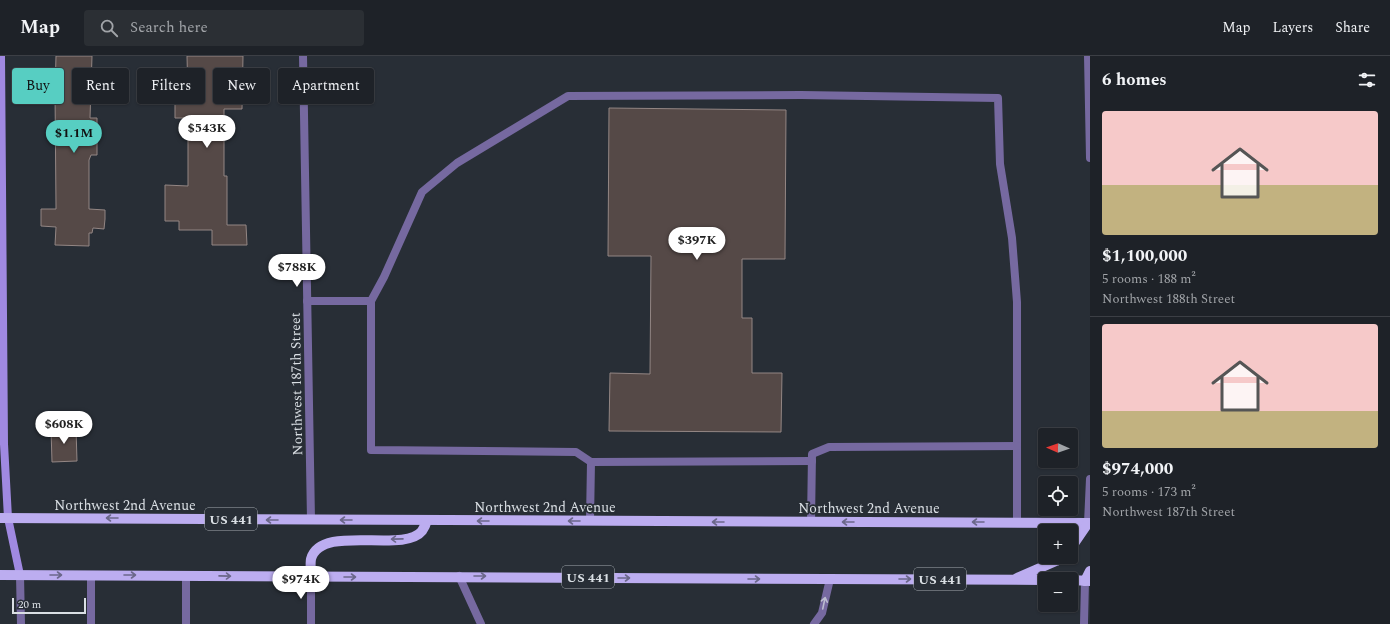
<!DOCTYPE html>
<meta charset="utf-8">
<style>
:root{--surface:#1e2228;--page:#2b2f34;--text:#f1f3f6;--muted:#a1a4a8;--line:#3c3f45;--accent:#57cec2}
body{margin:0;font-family:Spectral,serif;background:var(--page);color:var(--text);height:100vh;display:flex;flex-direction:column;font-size:15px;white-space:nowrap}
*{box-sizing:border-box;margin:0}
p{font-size:13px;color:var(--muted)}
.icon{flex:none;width:22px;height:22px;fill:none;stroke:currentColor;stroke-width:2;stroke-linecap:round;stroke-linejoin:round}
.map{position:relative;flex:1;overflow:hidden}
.side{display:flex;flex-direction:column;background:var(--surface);width:300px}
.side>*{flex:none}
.hud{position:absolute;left:12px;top:12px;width:380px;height:36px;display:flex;gap:8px}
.needle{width:26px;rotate:272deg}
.buttons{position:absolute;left:1038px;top:372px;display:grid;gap:8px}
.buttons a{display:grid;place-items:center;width:40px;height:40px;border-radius:4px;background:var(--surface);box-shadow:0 1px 3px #0004,0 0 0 1px var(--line);font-size:20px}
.scale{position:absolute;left:12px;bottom:10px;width:74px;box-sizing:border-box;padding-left:4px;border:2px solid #dadfe4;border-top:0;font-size:11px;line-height:14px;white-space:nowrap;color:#dadfe4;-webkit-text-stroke:3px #282e36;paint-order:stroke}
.price{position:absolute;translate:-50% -34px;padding:0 9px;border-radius:14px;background:#fff;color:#222;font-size:13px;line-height:26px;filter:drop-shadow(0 1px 2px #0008)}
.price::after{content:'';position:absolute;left:50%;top:24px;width:12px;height:9px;margin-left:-6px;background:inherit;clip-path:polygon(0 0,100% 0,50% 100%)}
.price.current{background:var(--accent);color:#111}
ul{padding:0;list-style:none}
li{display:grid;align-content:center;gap:8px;height:212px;padding:0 12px}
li+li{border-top:1px solid var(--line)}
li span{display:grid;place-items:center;height:124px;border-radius:4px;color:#555}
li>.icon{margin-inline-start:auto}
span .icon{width:72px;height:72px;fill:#fffc;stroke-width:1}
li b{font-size:17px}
h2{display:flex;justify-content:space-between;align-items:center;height:48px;padding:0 12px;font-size:17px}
.tag{padding:0 14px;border-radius:4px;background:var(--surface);box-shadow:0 1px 3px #0004,0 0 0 1px var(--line);font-size:14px;line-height:36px}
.tag.current{background:var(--accent);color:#111}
header{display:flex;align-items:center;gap:24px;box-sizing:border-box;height:56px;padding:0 20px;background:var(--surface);border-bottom:1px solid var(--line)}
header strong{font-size:19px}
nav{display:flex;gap:22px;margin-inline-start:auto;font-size:14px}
.search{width:280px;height:36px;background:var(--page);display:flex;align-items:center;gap:10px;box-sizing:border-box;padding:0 14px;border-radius:4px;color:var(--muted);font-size:15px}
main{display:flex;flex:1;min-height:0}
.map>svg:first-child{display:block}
</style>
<header>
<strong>Map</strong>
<div class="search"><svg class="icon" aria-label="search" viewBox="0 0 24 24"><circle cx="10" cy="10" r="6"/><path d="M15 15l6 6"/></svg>Search here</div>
<nav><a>Map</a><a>Layers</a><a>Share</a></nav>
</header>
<main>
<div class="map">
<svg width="1090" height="568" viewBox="0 0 1090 568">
<rect width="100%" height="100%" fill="#282e36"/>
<g fill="#554947" stroke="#938684">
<polygon points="56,0 92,0 90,62 97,62 97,99 91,99 89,104 89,153 105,154 105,163 104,173 93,172 92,177 89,177 89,190 55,189 56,171 41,170 41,153 56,153 56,151 55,35"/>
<polygon points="187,0 243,0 242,53 224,53 224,120 227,120 227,169 246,169 247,189 212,189 212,174 179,174 179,165 165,165 165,129 188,130 188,62 175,62 175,40 188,40"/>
<polygon points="609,52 786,54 785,203 742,203 742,262 752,262 752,317 782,317 781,376 609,375 610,317 650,318 651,200 608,200"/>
<polygon points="51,373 76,373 77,405 52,406"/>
</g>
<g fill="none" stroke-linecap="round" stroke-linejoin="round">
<g stroke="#7669a0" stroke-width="8">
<polyline points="1088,0 1090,102"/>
<polyline points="307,245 371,245 384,221 422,136 457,107 568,40 801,39 998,42 1000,108 1012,182 1017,246 1017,467"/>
<polyline points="371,245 371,394 576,396 591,406 590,465"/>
<polyline points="591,406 812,405"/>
<polyline points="811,466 812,398 829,391 1017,390"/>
<polyline points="1088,467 1090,423"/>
<polyline points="91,519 91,568"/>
<polyline points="459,520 481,568"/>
<polyline points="186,568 186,519"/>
<polyline points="814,568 822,557 830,523"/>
<polyline points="1084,568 1085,525"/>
</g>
<g stroke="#7669a0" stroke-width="8">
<polyline points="303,0 311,464"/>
<polyline points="20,519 21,568"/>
<polyline points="311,568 311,521"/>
</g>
<polyline stroke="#a089e1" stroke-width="8" points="1,0 4,388 8,462 20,519"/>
<g stroke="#bcadf0" stroke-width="10">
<polyline points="0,462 1090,467"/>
<polyline points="1071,492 1088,467"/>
<polyline points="0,519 1045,524"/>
<path d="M311,521c0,-5 -1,-13 0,-18 10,-36 93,-5 111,-28 2,-3 4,-7 5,-11"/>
<polyline points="1017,522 1056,505 1061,501"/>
<polyline points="1071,524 1090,525"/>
<polyline points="1085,525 1090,515"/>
</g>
</g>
<defs><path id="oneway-shaft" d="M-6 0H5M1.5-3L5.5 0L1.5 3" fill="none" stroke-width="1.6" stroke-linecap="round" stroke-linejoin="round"/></defs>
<g stroke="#6b678a">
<use href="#oneway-shaft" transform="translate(112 462) rotate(-180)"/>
<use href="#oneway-shaft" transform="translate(272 464) rotate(-180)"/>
<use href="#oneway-shaft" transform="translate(346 464) rotate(-180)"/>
<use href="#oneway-shaft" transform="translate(483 465) rotate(-180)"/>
<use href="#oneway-shaft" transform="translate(574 465) rotate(-180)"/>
<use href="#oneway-shaft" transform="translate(718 466) rotate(-180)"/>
<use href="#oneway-shaft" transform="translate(848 466) rotate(-180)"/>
<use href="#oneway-shaft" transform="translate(978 466) rotate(-180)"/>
<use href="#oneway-shaft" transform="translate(397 483) rotate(179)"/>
<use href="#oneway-shaft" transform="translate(56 519)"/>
<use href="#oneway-shaft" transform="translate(130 519)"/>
<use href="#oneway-shaft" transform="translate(225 520) rotate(1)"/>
<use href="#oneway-shaft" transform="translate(480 520)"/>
<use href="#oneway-shaft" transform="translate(350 521)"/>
<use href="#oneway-shaft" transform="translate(624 522)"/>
<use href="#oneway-shaft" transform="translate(754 523)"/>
<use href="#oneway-shaft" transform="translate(905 523)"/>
</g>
<use stroke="#bcbcd0" href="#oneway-shaft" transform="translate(824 547) rotate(-78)"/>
<g text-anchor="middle" stroke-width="3.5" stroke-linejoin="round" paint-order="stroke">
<g fill="#282e36" stroke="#a5aab0" stroke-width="1">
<rect x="205" y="452" width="52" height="22" rx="3"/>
<rect x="562" y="510" width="52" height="22" rx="3"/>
<rect x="914" y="512" width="52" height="22" rx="3"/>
</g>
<g font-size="13" font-weight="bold" fill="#dadfe4">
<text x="231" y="468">US 441</text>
<text x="588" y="526">US 441</text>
<text x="940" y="528">US 441</text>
</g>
<g font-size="14" fill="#dadfe4" stroke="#282e36">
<text transform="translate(296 328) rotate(-91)" y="5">Northwest 187th Street</text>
<text x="125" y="454">Northwest 2nd Avenue</text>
<text x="545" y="456">Northwest 2nd Avenue</text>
<text x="869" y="457">Northwest 2nd Avenue</text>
</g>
</g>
</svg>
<div class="buttons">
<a><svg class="needle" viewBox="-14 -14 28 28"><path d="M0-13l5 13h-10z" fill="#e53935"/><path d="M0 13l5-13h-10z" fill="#a1a4a8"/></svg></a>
<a><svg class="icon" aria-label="locate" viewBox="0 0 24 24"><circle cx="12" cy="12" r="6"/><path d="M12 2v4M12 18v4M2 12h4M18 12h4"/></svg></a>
<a>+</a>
<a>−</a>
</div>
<div class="scale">20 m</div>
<b class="price" style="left:207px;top:93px">$543K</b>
<b class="price current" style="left:74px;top:98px">$1.1M</b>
<b class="price" style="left:697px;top:205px">$397K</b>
<b class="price" style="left:297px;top:232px">$788K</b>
<b class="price" style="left:64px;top:389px">$608K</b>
<b class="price" style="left:301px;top:544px">$974K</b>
<div class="hud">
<a class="tag current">Buy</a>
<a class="tag">Rent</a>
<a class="tag">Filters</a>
<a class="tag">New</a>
<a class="tag">Apartment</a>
</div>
</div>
<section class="side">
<h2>6 homes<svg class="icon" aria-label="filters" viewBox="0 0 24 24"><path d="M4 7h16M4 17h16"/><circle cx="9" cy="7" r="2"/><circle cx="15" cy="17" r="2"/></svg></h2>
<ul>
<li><span style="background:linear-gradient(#f6c9c9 60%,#c2b280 0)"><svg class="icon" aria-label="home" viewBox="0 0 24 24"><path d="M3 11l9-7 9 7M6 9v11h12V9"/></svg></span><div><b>$1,100,000</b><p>5 rooms · 188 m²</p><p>Northwest 188th Street</p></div></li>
<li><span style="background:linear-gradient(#f6c9c9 70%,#c2b280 0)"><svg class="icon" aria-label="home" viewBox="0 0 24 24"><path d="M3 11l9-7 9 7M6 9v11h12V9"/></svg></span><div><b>$974,000</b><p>5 rooms · 173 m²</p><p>Northwest 187th Street</p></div></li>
</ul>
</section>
</main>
